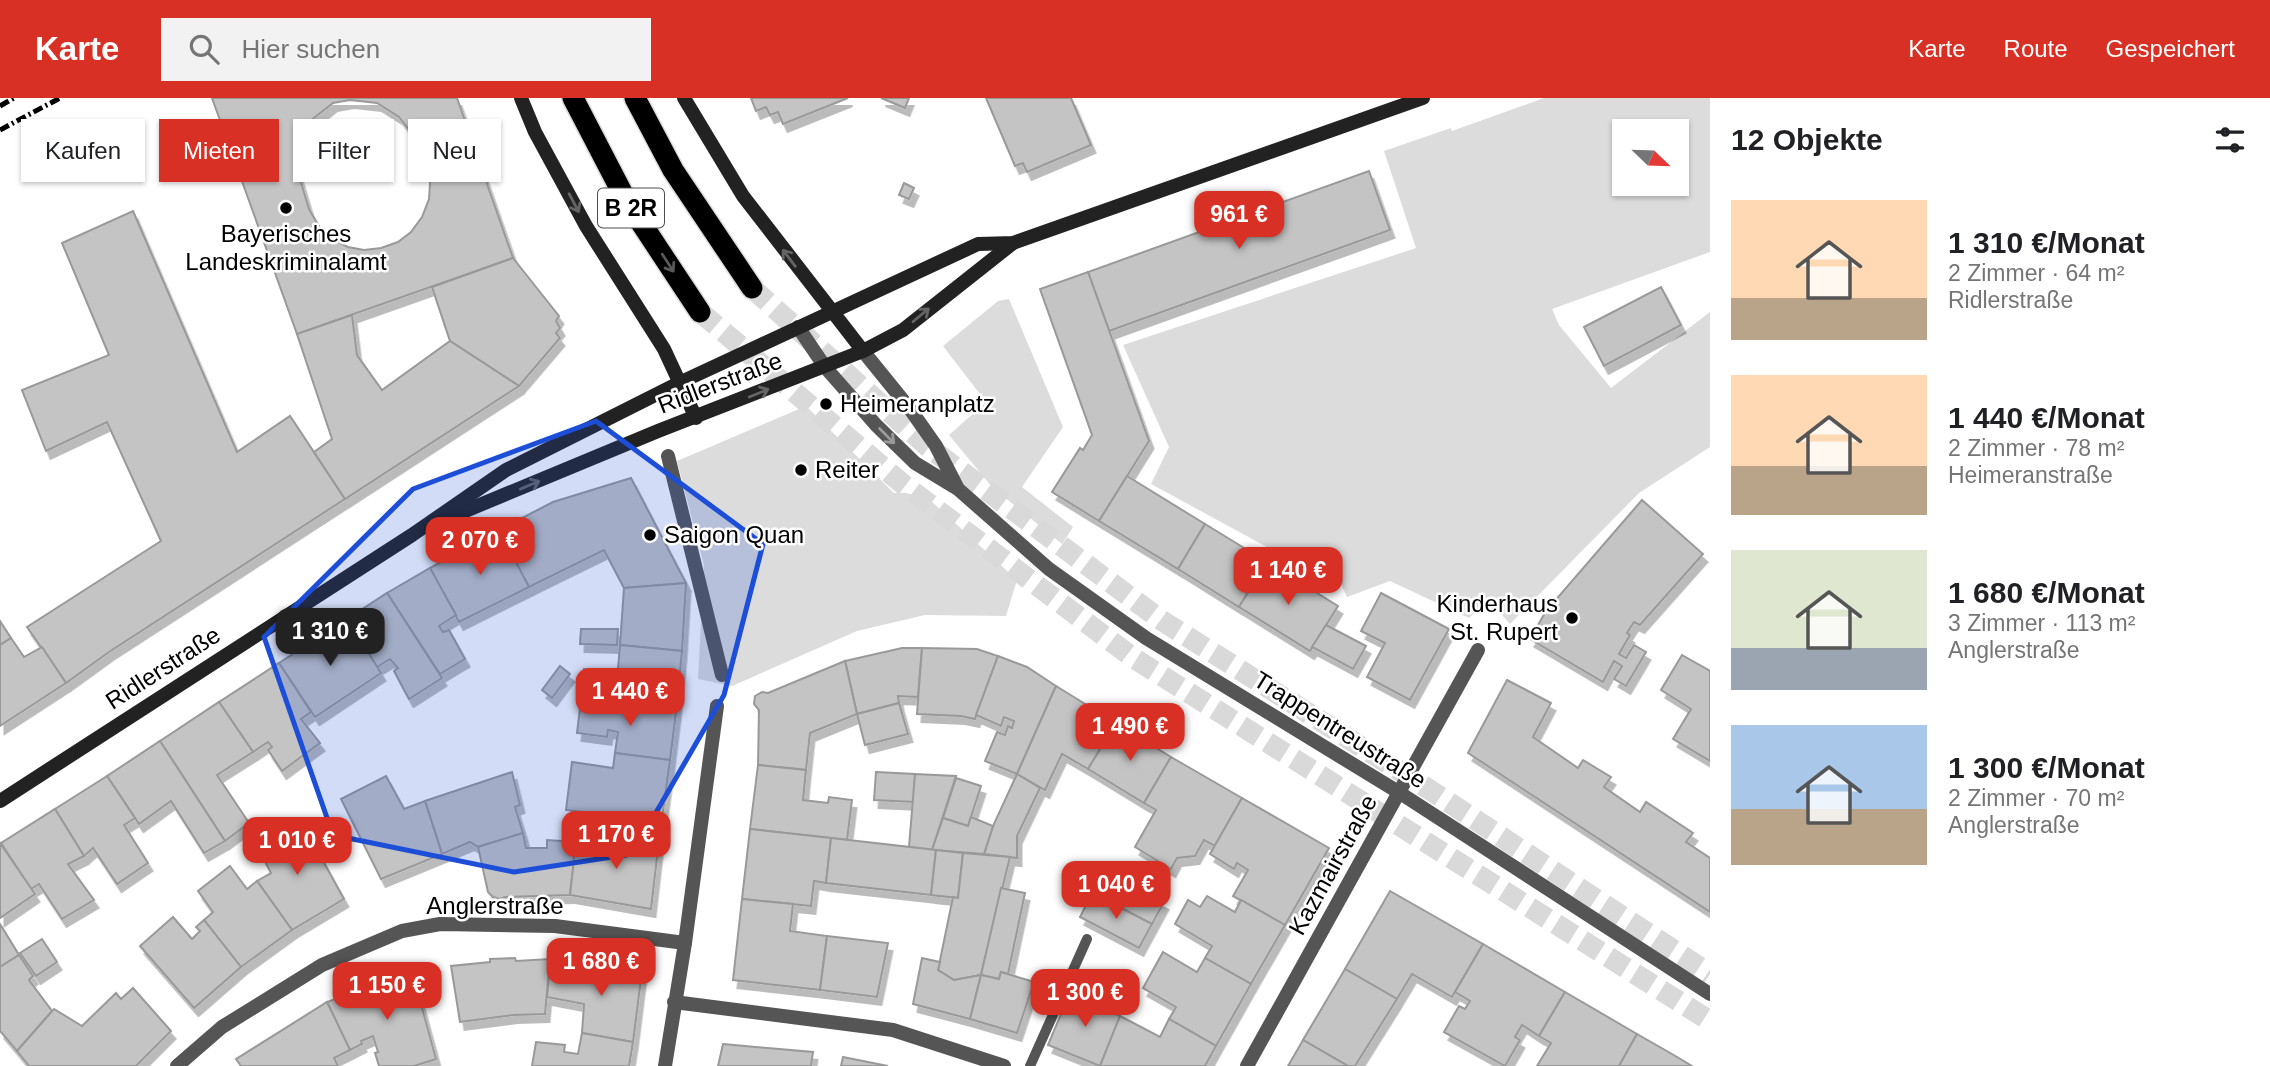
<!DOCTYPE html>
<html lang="de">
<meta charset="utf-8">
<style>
:root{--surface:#fff;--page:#f2f2f2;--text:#202124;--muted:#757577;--accent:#d93025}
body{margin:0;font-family:Arial,sans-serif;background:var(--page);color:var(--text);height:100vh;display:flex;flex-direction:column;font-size:26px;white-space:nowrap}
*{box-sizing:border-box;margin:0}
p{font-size:23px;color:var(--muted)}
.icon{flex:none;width:38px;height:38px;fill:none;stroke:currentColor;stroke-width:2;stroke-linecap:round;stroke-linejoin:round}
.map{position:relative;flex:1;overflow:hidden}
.sheet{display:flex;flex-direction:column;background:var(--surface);width:560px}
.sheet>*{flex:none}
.banner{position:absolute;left:21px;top:21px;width:665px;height:63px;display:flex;gap:14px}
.needle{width:46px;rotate:113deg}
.buttons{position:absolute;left:1612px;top:21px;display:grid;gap:14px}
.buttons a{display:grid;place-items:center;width:77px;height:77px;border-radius:0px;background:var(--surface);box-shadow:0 2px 5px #0004;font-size:35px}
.price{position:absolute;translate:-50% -60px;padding:0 16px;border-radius:14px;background:var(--accent);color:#fff;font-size:23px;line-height:46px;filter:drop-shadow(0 2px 4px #0008)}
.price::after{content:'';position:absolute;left:50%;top:42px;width:21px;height:16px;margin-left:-10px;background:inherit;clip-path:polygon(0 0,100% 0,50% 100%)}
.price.current{background:#222;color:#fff}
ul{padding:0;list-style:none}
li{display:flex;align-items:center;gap:21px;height:175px;padding:0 21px}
li span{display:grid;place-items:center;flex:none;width:196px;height:140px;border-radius:0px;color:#555}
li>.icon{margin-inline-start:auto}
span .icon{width:84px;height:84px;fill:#fffc;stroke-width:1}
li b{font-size:30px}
h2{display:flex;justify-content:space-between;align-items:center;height:84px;padding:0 21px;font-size:30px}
.tag{padding:0 24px;border-radius:0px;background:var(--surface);box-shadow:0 2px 5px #0004;font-size:24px;line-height:63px}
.tag.current{background:var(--accent);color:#fff}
header{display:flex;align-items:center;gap:42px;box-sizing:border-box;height:98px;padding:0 35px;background:var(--accent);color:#fff}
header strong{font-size:33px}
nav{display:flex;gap:38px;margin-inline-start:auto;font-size:24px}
.search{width:490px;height:63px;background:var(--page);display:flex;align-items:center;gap:18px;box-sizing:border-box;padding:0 24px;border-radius:0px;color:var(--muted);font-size:26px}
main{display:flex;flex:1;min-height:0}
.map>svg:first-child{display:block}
</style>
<header>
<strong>Karte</strong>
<div class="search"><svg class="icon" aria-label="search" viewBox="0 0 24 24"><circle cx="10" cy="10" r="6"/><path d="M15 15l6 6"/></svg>Hier suchen</div>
<nav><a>Karte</a><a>Route</a><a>Gespeichert</a></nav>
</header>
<main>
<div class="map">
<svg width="1710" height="968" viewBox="0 0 1710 968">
<defs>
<filter id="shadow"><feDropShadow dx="4.5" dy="8" stdDeviation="0" flood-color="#0004"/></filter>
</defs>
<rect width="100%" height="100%" fill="#fff"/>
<g fill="#dcdcdc" fill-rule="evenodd">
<path d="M1544,0h166v154l-158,57 7,16 52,63 99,-76v135l-71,46 -129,131 -14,-16 -12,-4 -15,14 -79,-37 -43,16 -7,-15 -3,3 -186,-101 18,-37 -46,-102 293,-97 -32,-97 67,-23 1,3zM1624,33h52v53h-52z"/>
<polygon points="1009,201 1063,329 1022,389 1073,429 1062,446 992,389 949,337 986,304 943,248 998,203"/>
<polygon points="806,308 894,395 907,395 929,401 1017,482 1006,518 925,517 857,533 732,588 698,581 704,467 677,363"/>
</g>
<g fill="#c4c4c4" stroke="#999" stroke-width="2" fill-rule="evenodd" filter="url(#shadow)">
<path d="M212,0h245l56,160 -216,76zM350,2l27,3 22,14 17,22 14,44 -1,16 -7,18 -11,15 -13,10 -17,6 -17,2 -16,-3 -16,-8 -12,-11 -11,-19 -13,-43 1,-17 12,-27 24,-19z"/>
<polygon points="751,0 848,0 783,26 778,14 770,17 766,9 756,13"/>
<polygon points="881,0 909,0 905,10"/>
<polygon points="986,0 1071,0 1091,47 1027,74 1023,65 1015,68"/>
<polygon points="1369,73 1390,132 1109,233 1088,174"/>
<polygon points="904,85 914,90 909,101 899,97"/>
<polygon points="133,113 237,354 290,318 345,401 109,554 66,585 27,529 161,443 107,324 46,353 22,292 109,257 62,145"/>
<polygon points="513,160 559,218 556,223 560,230 556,235 560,240 519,288 450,243 432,189"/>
<polygon points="1088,174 1149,343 1099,423 1052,394 1080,350 1083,352 1092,337 1040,191"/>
<polygon points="1661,189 1681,227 1604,268 1584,229"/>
<polygon points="352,217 357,257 382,292 450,243 519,288 345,401 314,354 332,341 297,236"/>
<polygon points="1127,378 1205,426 1178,471 1099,423"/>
<polygon points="631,380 686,485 624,490 604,452 529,489 499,432 553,404"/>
<polygon points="1642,402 1703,456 1640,527 1634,524 1627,535 1630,537 1619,556 1626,560 1634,547 1646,554 1626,588 1614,581 1622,568 1614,563 1603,584 1530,541 1546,513"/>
<polygon points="1205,426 1267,464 1239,509 1178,471"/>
<polygon points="499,432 529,489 459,524 430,470"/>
<polygon points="1267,464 1338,508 1310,553 1239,509"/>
<polygon points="430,470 456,517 439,528 443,534 449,532 465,561 440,576 387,495"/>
<polygon points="686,485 682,553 620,547 624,490"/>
<polygon points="387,495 442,580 409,601 394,573 398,570 390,561 377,569 347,521"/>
<polygon points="1381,495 1449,531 1410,602 1367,579 1385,545 1361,533"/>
<polygon points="347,521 381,575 315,619 279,565"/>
<polygon points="0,523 11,540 0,547"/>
<polygon points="1326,527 1366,548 1353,571 1312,549"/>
<polygon points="581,531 618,531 617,547 580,546"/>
<polygon points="11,540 24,559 42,549 66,585 0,628 0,547"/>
<polygon points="620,547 682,553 676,614 581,602 584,571 610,574 610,582 617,582"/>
<polygon points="902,550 922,550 918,599 898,598 899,605 857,616 845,563"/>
<polygon points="922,550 977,551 998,558 975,621 961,618 917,616"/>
<polygon points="1682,557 1710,573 1710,663 1673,641 1691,611 1661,592"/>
<polygon points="998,558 1027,569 1056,588 1017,676 985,663 997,634 1005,637 1008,628 1012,630 1014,623 1004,619 1001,628 976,617"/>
<polygon points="845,563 857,616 810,635 806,672 758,667 759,612 754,606 755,598 762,594 768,595"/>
<polygon points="279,565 311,614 301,621 320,645 282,673 268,652 272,649 268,644 253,654 219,604"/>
<polygon points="560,568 570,576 552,600 542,592"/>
<polygon points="1507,582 1551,605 1533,639 1578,670 1583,662 1611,679 1604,689 1640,714 1646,704 1693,735 1686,744 1710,760 1710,814 1468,655"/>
<polygon points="1056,588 1116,625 1088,671 1062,656 1045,692 1017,676"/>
<polygon points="581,602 676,614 670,662 615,655 618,634 608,632 607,639 577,635"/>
<polygon points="219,604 253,654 217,677 249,725 225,743 160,643"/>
<polygon points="899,605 908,636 865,647 857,616"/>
<polygon points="1116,625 1171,659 1144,705 1088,671"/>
<polygon points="160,643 225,743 204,755 171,703 139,726 107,678"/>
<polygon points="615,655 670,662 659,742 605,735 607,717 566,712 572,664 613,670"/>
<polygon points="1171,659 1242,700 1215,748 1204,742 1195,758 1177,760 1171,771 1135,749 1156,712 1144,705"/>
<polygon points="758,667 806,672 803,702 828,705 829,699 852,702 847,742 750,731"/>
<polygon points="512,674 520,707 515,709 523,735 478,749 470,744 442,756 425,703"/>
<polygon points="876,674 915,676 914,704 874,702"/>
<polygon points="915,676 956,678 932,752 909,749"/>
<polygon points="1017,676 1040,690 1017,738 1017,760 984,756 993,728"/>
<polygon points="107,678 135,720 124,727 148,765 117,786 93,750 84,758 55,711"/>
<polygon points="386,678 404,711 425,703 442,756 381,781 341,701"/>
<polygon points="956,680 981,688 968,728 943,720"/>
<polygon points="1242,700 1329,750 1285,827 1233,798 1248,772 1237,765 1234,771 1210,756"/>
<polygon points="55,711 84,758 68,766 94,802 62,821 39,786 31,791 1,745"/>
<polygon points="971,719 993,728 984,756 932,752 943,720 968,728"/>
<polygon points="302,725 344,801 292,832 257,783 271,775 257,748"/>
<polygon points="750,731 831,740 826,785 814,783 811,808 742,801"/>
<polygon points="523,735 526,750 547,750 547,742 576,744 570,797 505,799 500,801 493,799 488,794 478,749"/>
<polygon points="605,735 659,742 651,811 570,797 576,744 597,746 597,752 603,753"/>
<polygon points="831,740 936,752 931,797 826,785"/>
<polygon points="0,745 35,796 0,820"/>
<polygon points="936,752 963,755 958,800 931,797"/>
<polygon points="963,755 1010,759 981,877 954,882 938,872 953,799 958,800"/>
<polygon points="230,768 247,791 257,783 292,832 241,869 204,822 213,814 198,793"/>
<polygon points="1104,772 1164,804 1152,826 1092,795"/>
<polygon points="1001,790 1025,795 1008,876 1001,874 999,881 981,877"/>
<polygon points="1390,793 1483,846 1452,899 1412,876 1397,901 1345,871"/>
<polygon points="1092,795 1152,826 1139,850 1080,819"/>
<polygon points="1207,798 1235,814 1241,802 1285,827 1251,886 1205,860 1212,848 1175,826 1188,802 1200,809"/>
<polygon points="742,801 793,806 790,833 827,838 820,892 733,882"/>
<polygon points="173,819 192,841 200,833 196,829 204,822 241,869 194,910 140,848"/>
<polygon points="0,826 19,857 0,869"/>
<polygon points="827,838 888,845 877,899 820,892"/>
<polygon points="42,841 57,864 36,878 20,855"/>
<polygon points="1483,846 1565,894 1539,938 1522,927 1515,939 1520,942 1505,968 1444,934 1459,908 1465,911 1470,903 1455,894"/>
<polygon points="1163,854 1197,874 1205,860 1251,886 1216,948 1169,921 1176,909 1143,890"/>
<polygon points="19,857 33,878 29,882 52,913 17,953 0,933 0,869"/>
<polygon points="515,860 516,863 550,861 545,916 513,917 460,924 451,868 490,864 490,861"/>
<polygon points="922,860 940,864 938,872 954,882 981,877 970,921 913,906"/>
<polygon points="590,865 642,873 633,944 582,935 584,906 547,899 550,870 587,875"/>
<polygon points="1345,871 1397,901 1355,968 1348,968 1303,942"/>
<polygon points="412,873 436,961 414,968 379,968 375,955 378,954 373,938 361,943 362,946 350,952 327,904"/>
<polygon points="1001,874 1034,884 1017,935 970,921 981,877 999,881"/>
<polygon points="133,890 171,933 136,968 29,968 17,953 54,911 82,928 116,895 121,901"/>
<polygon points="1565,894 1637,936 1619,968 1537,968 1551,945 1539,938"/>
<polygon points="1069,897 1085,903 1088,897 1113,908 1110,914 1120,918 1100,968 1048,947"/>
<polygon points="327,904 350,952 334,960 338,968 241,968 236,961"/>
<polygon points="1120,918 1160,939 1169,921 1216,948 1205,968 1100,968"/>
<polygon points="582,935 633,944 629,968 532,968 536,944 565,947 564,954 578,956"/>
<polygon points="1637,936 1672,956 1692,968 1619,968"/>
<polygon points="1303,942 1348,968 1288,968"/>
<polygon points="723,946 813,954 811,968 718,968"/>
<polygon points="843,959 888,968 841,968"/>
</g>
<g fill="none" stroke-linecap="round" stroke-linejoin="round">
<g stroke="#d9d9d9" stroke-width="21" stroke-dasharray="21 10" stroke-linecap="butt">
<polyline points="752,190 927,348 1161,522 1433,694 1710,876"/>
<polyline points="700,214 904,387 1132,559 1710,923"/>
</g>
<defs>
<g id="highway">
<polyline points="573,0 626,102 700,214"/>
<polyline points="635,0 673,72 752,190"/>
</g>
</defs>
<use href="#highway" stroke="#dbdbdb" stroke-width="24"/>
<polyline stroke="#555" stroke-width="10" points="1030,968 1087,841"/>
<g stroke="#555" stroke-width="14">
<polyline points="798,229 825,269 876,327 915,365 958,391 1049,471 1146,540 1400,695 1710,896"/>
<polyline points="863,253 910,311 936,348 957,389"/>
<polyline points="668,358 722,577"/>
<polyline points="674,904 893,932 1004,968"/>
<polyline points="177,968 222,929 322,867 402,833 440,826 555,828 685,845"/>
<polyline points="665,968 685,845 717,608"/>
<polyline points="1247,968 1478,552"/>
</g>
<g stroke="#222" stroke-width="14">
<polyline points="521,0 535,34 586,128 664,251 696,320"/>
<polyline points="684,0 743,98 863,253"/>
<polyline points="446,421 658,333 863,253 903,232 1013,145"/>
<polyline points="0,703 412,437 506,372 679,285 978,146 1013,145 1423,0"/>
</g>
<use href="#highway" stroke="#000" stroke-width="21"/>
<g stroke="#000" stroke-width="5" stroke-dasharray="10 3.5 2 3.5" stroke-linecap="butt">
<polyline points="0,8 14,0"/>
<polyline points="0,32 60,0"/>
</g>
</g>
<defs><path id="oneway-shaft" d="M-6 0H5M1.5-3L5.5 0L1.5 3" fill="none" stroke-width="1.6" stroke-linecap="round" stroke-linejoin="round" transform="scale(1.75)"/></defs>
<g stroke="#646464">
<use href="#oneway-shaft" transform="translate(574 105) rotate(62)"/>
<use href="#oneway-shaft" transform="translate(789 160) rotate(-127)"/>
<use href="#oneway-shaft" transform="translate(921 217) rotate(-40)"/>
<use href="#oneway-shaft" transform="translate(759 295) rotate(-22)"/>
<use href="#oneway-shaft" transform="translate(530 387) rotate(-23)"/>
</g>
<use stroke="#595959" href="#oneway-shaft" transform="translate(668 165) rotate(57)"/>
<use stroke="#999" href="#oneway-shaft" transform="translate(887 338) rotate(45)"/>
<path fill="#1d4ed8" fill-opacity="0.2" stroke="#1d4ed8" stroke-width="5" stroke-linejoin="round" d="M596,323l167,123 -39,151 -92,159 -118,18 -181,-37 -69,-198 149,-148z"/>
<g fill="#000" stroke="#fff" stroke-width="2.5">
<circle cx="286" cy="110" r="7"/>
<circle cx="826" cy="306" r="7"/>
<circle cx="801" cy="372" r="7"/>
<circle cx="650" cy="437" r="7"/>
<circle cx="1572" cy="520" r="7"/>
</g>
<g text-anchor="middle" stroke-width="5" stroke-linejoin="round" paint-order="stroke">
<rect fill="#fff" stroke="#4c4c4c" stroke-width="2" x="598" y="90.5" width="66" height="39" rx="5"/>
<g font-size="23" font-weight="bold" fill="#000">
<text x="631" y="118">B 2R</text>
</g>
<g font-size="24" fill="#000" stroke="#fff" text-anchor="start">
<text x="286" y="144" text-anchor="middle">Bayerisches<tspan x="286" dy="28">Landeskriminalamt</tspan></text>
<text x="840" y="314">Heimeranplatz</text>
<text x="815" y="380">Reiter</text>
<text x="664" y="445">Saigon Quan</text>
<text x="1558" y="514" text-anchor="end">Kinderhaus<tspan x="1558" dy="28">St. Rupert</tspan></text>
</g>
<g font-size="24" fill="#000" stroke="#fff">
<text transform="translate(720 285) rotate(-21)" y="8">Ridlerstraße</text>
<text transform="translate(163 570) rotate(-33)" y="8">Ridlerstraße</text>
<text transform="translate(1340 632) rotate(32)" y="8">Trappentreustraße</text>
<text transform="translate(1333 767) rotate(-61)" y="8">Kazmairstraße</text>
<text x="495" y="816">Anglerstraße</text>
</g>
</g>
</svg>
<div class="buttons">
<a><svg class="needle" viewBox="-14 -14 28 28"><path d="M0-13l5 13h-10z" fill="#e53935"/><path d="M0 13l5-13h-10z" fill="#757577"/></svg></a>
</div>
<b class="price" style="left:1239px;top:153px">961 €</b>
<b class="price" style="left:480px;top:479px">2 070 €</b>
<b class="price" style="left:1288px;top:509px">1 140 €</b>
<b class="price current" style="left:330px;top:570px">1 310 €</b>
<b class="price" style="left:630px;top:630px">1 440 €</b>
<b class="price" style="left:1130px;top:665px">1 490 €</b>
<b class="price" style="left:616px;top:773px">1 170 €</b>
<b class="price" style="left:297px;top:779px">1 010 €</b>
<b class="price" style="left:1116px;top:823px">1 040 €</b>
<b class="price" style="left:601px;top:900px">1 680 €</b>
<b class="price" style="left:387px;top:924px">1 150 €</b>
<b class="price" style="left:1085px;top:931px">1 300 €</b>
<div class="banner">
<a class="tag">Kaufen</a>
<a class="tag current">Mieten</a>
<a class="tag">Filter</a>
<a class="tag">Neu</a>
</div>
</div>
<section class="sheet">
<h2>12 Objekte<svg class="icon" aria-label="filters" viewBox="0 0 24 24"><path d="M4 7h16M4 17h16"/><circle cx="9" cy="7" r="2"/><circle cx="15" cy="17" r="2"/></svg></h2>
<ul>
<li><span style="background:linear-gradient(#ffd9b3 70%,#b9a48a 0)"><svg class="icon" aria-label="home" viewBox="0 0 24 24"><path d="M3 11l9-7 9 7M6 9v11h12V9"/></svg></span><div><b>1 310 €/Monat</b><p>2 Zimmer · 64 m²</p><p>Ridlerstraße</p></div></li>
<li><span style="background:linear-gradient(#ffd9b3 65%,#b9a48a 0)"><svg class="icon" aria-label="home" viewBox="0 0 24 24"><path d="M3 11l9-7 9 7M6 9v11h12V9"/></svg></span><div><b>1 440 €/Monat</b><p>2 Zimmer · 78 m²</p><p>Heimeranstraße</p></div></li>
<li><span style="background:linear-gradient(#dfe7d0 70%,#9aa5b1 0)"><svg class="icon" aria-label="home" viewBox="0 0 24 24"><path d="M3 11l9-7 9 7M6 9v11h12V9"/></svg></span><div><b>1 680 €/Monat</b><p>3 Zimmer · 113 m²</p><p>Anglerstraße</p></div></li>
<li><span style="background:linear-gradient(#a9c7e8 60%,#b9a48a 0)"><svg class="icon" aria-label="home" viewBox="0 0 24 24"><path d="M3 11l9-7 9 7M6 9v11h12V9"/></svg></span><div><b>1 300 €/Monat</b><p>2 Zimmer · 70 m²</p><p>Anglerstraße</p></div></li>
</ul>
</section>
</main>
